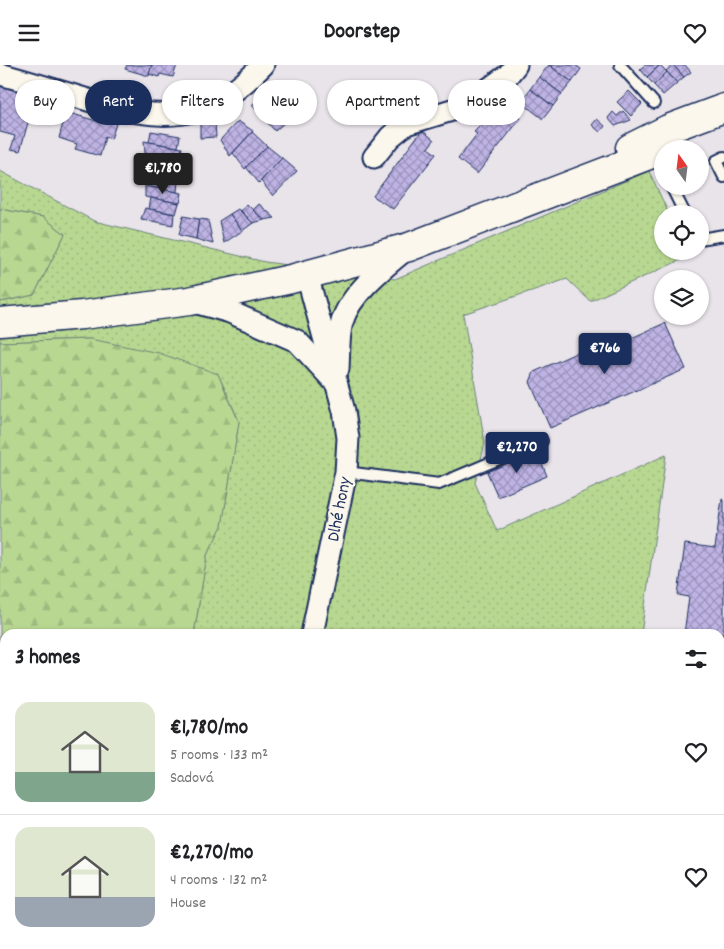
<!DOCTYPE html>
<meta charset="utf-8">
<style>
:root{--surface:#fff;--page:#f6f6f6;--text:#202124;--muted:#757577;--line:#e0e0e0;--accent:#1b2f5e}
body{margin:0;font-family:Dekko,sans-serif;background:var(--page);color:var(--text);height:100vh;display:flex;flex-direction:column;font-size:19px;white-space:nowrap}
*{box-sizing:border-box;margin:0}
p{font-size:16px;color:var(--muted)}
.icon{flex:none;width:28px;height:28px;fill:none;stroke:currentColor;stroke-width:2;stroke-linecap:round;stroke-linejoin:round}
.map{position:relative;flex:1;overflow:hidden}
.drawer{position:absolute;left:0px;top:564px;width:725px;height:321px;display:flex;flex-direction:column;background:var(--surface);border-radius:15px 15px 0 0;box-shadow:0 1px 4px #0004}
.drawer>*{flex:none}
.hud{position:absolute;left:15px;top:15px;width:695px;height:45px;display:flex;gap:10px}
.needle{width:32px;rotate:346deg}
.buttons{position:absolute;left:654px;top:75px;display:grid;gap:10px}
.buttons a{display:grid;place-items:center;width:55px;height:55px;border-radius:50%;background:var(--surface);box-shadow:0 1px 4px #0004;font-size:25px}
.price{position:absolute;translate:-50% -42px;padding:0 11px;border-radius:5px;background:var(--accent);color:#fff;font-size:16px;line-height:32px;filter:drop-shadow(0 1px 2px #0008)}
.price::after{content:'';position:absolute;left:50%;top:30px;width:15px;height:11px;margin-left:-8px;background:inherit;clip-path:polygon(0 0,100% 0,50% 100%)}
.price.active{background:#222;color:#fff}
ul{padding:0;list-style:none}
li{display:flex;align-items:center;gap:15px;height:125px;padding:0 15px}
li+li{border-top:1px solid var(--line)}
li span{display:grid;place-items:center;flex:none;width:140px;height:100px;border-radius:15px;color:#555}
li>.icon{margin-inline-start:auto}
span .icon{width:60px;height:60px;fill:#fffc;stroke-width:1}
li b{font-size:21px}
h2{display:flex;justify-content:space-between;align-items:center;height:60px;padding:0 15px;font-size:21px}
.pill{padding:0 18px;border-radius:22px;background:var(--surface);box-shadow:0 1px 4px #0004;font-size:18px;line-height:45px}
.pill.active{background:var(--accent);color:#fff}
header{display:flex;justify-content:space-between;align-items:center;height:65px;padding:0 15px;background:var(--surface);font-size:22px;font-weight:700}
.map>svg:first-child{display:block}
</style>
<header><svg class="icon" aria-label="menu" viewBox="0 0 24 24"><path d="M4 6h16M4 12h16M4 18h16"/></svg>Doorstep<svg class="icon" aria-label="heart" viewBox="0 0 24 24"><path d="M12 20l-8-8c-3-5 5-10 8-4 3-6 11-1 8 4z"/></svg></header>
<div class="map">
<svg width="724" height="884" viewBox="0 0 724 884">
<defs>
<pattern id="grass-dots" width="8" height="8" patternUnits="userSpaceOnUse" patternTransform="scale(1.25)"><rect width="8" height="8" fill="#b8d891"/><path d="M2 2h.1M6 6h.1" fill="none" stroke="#9eba7f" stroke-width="1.8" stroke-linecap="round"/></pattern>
<pattern id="forest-firs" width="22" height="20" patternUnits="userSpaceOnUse" patternTransform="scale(1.25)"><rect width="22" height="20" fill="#b8d891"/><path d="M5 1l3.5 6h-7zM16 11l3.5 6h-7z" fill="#9eba7f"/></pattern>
<pattern id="building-cross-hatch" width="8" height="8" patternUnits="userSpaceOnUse" patternTransform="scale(1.25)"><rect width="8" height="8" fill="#bfb3e4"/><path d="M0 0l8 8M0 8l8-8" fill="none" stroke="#9a92bc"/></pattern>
</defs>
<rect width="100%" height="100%" fill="#e9e3ea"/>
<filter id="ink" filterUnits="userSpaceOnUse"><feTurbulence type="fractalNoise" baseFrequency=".02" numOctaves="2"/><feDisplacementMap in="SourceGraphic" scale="10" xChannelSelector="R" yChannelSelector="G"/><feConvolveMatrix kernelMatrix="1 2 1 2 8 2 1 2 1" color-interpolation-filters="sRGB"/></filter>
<g filter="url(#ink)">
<g fill="url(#grass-dots)" stroke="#6a8478">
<polygon points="0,106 94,156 265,197 395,214 649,106 669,149 662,149 662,186 681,186 683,194 590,236 567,214 463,249 485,378 475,418 497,466 666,390 641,569 194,569 207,490 222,460 239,356 218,309 90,274 0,277 0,237 34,230 65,169 43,152 0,144"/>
<polygon points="17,880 226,880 226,884 18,884"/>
</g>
<g fill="url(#forest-firs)" stroke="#6a8478">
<polygon points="0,144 43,152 65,169 34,230 0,237"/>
<polygon points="90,274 159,288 218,309 239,357 222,461 207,490 194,569 5,569 5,880 17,880 18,884 0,884 0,277"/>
</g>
<g fill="url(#building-cross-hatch)" stroke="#1b2f5e">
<polygon points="127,0 152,0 149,11 125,4"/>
<polygon points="152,0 181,0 177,0 173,12 160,9 159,12 149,9"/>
<polygon points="549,0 575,0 581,4 572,17"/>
<polygon points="549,0 572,17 562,29 539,12"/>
<polygon points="645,0 660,0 647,12 640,4"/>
<polygon points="660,0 667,7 654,20 647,12"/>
<polygon points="673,0 685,0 691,7 684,12"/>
<polygon points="673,0 684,12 677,18 666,6"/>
<polygon points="667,7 677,18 663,30 654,20"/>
<polygon points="539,12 562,29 553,41 530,24"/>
<polygon points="0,19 36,29 20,86 11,84 15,71 0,67"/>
<polygon points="274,20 297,46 275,66 252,40"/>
<polygon points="310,24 311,34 293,37 292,27"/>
<polygon points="530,24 553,41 543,54 521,37"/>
<polygon points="629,26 642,39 631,51 617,37"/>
<polygon points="504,29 524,42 518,51 521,53 477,109 458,94 477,69 474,67 480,61"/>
<polygon points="623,46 631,55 615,61 608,53 613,47 617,51"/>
<polygon points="66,47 100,57 101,51 117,56 111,74 105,72 100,91 75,84 77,79 59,73"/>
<polygon points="597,54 605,61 600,67 592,60"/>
<polygon points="238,56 253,66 230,91 220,75"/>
<polygon points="215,57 216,72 200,73 200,58"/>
<polygon points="422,65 434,75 428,83 436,89 393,144 373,131"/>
<polygon points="151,66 180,71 178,82 149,77"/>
<polygon points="252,67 267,81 245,104 233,88"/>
<polygon points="144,76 182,83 180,93 145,88"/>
<polygon points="267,81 282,93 259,118 246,102"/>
<polygon points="151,88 179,93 177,103 149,99"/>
<polygon points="282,93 297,106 273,131 261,116"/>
<polygon points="144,98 183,104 181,116 145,110"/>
<polygon points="151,111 178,116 177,127 150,122"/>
<polygon points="145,121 182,128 180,138 145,132"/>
<polygon points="151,133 179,138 176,149 149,144"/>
<polygon points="247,139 253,145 264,155 253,158 241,146"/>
<polygon points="259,139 275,153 264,155 253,145"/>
<polygon points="145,143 174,149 173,160 141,154"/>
<polygon points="238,144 253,158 242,166 230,149"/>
<polygon points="230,149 242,166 224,178 219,156"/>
<polygon points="183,151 199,154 196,174 179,170"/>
<polygon points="199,154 208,155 213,179 196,174"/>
<polygon points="665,258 686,304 550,363 530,317 534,307 587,283 591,291"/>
<polygon points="537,386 547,411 498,432 487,407"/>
<polygon points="722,434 724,435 724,562 720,591 720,569 684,569 689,532 678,530 685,479 715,483"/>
<polygon points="297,880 328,880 326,884 295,884"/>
</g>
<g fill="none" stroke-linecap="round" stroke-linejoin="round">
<defs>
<g id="lane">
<polyline points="620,0 654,38"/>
<polyline points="724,92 716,96 724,112"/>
<polyline points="671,121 685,149"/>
<polyline points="700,174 724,170"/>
<polyline points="346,407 439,419 542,376"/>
<polyline points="720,837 724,824"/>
</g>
<g id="street">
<path d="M0,9c29,8 59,17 88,26 75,22 117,25 175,-35"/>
<polyline points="374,92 390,72 406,59 465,41 508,10 516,0"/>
<polyline points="307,210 344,346 348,373 346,407 312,569"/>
<polyline points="190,236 230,247 297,276 334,316"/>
<path d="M338,304c1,-15 0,-33 4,-47 8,-28 41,-54 63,-72"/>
<polyline points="436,880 446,884"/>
<polyline points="247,884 248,880"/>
</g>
<g id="primary">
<polyline points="630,83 668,64 724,43"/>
<polyline points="0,257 82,250 189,236 291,214 409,182 662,85"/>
</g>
</defs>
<use href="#lane" stroke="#1b2f5e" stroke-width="14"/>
<use href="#street" stroke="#1b2f5e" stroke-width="25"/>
<use href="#primary" stroke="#1b2f5e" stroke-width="31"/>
<use href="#lane" stroke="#fbf7ec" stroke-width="10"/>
<use href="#street" stroke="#fbf7ec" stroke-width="21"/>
<use href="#primary" stroke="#fbf7ec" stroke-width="28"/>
</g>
</g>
<g text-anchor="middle" stroke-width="4.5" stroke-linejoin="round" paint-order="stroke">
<g font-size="18" fill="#1b2f5e" stroke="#fbf7ec">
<text transform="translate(338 444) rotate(-79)" y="6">Dlhé hony</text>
</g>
</g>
</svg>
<div class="buttons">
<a><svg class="needle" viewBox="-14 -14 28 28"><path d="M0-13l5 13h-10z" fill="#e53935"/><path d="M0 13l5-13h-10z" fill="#757577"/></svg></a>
<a><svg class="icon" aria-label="locate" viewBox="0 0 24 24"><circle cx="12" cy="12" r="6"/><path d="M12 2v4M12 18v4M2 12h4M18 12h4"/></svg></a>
<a><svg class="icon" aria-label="layers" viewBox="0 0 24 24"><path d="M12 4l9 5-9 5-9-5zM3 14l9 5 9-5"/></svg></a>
</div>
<b class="price active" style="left:163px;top:130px">€1,780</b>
<b class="price" style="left:605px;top:310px">€766</b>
<b class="price" style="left:517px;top:409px">€2,270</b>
<div class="hud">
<a class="pill">Buy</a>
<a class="pill active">Rent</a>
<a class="pill">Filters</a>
<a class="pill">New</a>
<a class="pill">Apartment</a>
<a class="pill">House</a>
</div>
<section class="drawer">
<h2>3 homes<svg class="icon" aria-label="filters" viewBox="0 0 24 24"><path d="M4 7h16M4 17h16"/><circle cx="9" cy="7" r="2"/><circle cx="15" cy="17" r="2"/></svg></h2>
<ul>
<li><span style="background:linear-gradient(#dfe7d0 70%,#7fa58c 0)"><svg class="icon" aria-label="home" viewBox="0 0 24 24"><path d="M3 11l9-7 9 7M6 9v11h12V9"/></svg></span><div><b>€1,780/mo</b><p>5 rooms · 133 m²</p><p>Sadová</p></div><svg class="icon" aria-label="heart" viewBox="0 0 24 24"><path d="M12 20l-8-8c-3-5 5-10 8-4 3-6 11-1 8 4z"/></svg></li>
<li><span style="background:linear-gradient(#dfe7d0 70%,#9aa5b1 0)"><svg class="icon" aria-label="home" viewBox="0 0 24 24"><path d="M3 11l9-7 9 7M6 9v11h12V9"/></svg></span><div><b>€2,270/mo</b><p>4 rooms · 132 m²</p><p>House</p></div><svg class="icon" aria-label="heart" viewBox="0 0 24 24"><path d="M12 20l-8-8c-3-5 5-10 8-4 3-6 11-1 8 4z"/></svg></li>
</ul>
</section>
</div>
